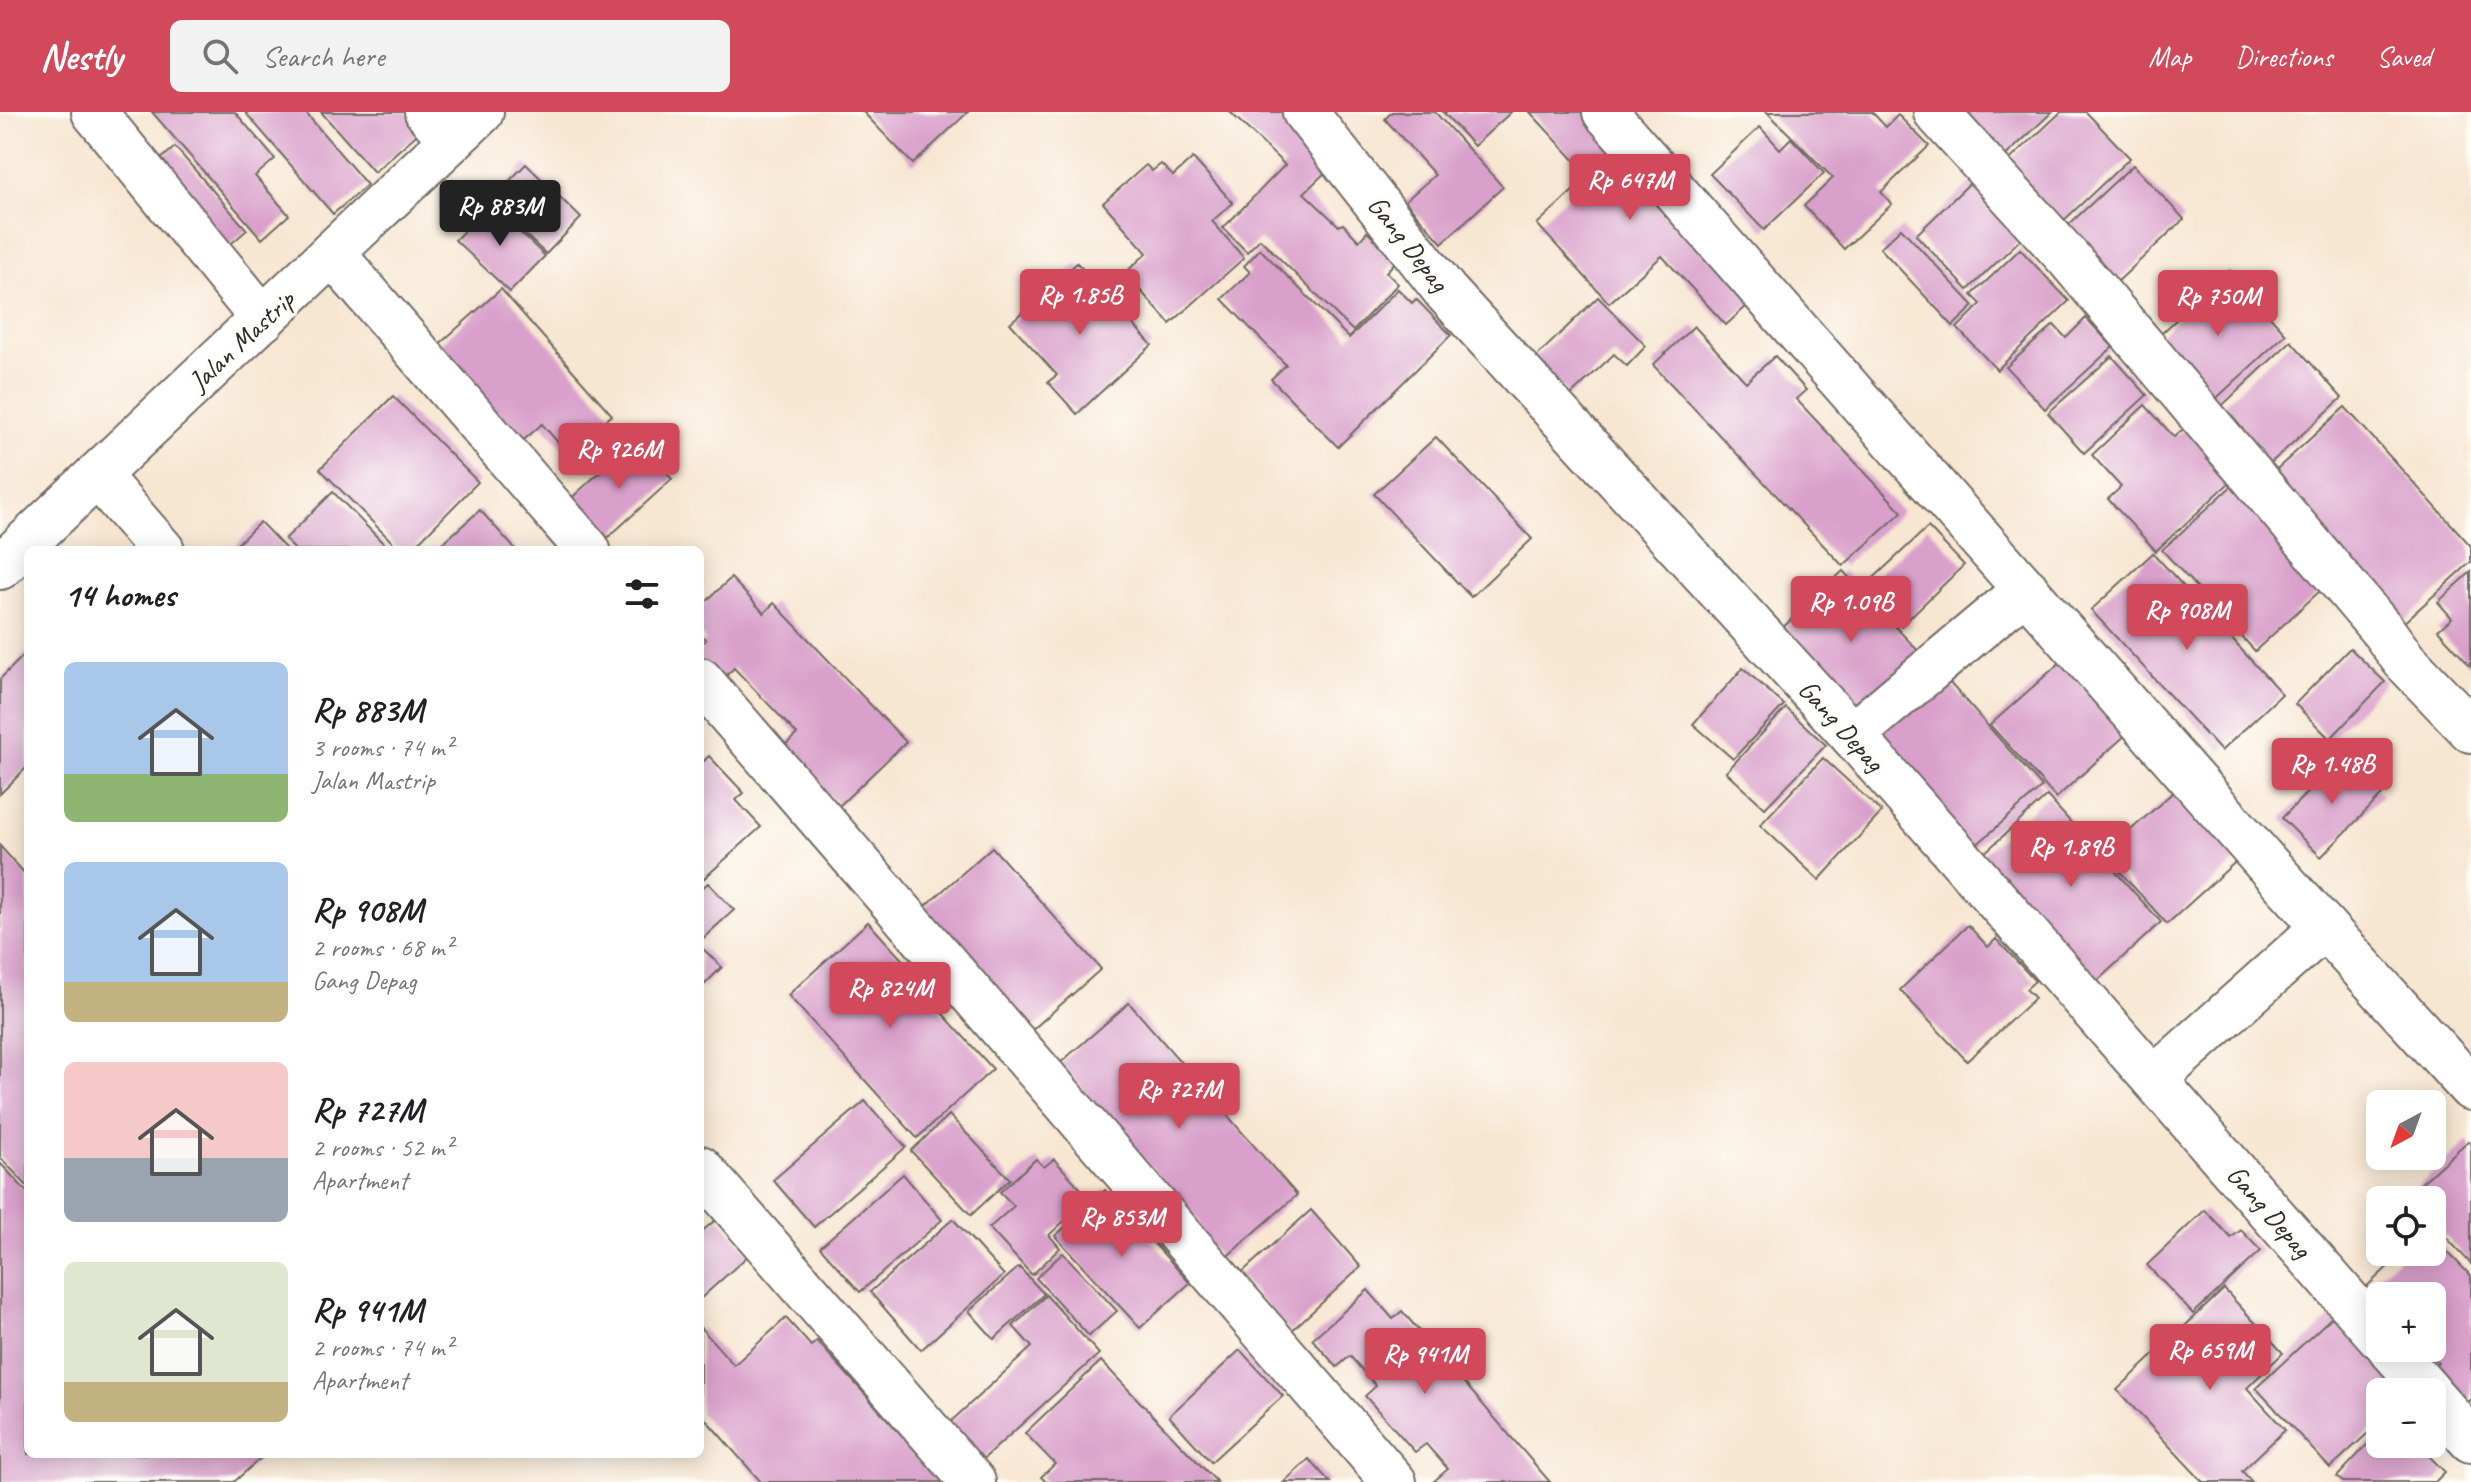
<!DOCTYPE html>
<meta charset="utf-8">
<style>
:root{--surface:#fff;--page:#f2f2f2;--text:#202124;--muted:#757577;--accent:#d1495b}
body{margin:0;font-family:Caveat,sans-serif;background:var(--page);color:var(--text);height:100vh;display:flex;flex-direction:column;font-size:30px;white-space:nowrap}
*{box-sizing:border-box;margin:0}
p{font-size:26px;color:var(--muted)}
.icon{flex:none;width:44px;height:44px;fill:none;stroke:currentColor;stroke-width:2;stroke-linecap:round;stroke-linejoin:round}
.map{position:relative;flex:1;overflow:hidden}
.side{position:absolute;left:24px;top:434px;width:680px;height:912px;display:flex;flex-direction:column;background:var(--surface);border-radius:12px;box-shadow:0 4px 20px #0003}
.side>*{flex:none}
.needle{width:52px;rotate:221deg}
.controls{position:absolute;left:2366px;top:978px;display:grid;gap:16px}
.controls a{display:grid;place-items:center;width:80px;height:80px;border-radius:12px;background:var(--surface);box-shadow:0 4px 20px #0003;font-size:40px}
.price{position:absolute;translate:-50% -68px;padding:0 18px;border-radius:8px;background:var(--accent);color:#fff;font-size:26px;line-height:52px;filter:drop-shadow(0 2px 4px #0008)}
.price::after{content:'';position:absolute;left:50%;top:48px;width:24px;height:18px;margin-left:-12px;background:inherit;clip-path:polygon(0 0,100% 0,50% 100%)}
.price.on{background:#222;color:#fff}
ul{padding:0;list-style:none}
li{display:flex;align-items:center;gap:24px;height:200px;padding:0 40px}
li span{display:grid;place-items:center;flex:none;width:224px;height:160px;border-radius:12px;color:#555}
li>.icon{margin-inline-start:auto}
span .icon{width:96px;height:96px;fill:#fffc;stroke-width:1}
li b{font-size:34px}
h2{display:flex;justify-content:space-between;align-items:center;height:96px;padding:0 40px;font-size:34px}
header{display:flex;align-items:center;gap:48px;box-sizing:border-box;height:112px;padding:0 40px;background:var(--accent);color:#fff}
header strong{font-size:38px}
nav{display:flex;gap:44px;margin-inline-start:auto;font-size:28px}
.search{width:560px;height:72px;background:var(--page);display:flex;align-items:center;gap:20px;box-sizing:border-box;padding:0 28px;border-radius:12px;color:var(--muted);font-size:30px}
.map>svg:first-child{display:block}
</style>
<header>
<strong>Nestly</strong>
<div class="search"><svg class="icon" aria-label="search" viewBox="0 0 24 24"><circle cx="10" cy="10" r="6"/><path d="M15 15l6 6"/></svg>Search here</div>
<nav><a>Map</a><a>Directions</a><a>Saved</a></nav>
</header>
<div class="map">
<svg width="2471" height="1370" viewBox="0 0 2471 1370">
<rect width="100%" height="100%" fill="#fdfcf7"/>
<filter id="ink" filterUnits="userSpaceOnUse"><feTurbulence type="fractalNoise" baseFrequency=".0125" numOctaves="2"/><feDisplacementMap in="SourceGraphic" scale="16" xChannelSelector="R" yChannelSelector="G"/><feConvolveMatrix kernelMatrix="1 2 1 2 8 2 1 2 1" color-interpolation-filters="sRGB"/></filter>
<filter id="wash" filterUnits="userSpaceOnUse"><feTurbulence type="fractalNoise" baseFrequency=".006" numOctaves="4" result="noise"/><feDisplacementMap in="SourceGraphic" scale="32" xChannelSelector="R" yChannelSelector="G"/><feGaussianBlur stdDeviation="1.8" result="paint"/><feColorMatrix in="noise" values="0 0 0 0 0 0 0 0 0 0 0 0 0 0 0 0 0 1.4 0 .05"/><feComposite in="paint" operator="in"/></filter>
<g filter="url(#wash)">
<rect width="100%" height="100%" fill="#f7e6d1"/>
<g id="blocks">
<g fill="#d9a0cb">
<polygon points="152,0 235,0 275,47 255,64 289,103 262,127"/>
<polygon points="245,0 305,0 367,73 333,102"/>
<polygon points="321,0 406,0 422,18 374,60"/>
<polygon points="863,0 968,0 913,52"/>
<polygon points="1230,0 1287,0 1337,49 1304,81 1339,114 1343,112 1359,129 1367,120 1397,148 1386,160 1398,172 1353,219 1260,127 1247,140 1223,116 1285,53"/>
<polygon points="1392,0 1435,0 1503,75 1442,131 1405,89 1435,63 1385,7"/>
<polygon points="1443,0 1511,0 1474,34"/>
<polygon points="1530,0 1590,0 1758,184 1726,213 1662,144 1609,191 1537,112 1589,64"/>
<polygon points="1767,0 1872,0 1886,15 1898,3 1929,34 1881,80 1892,92 1844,137 1804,94 1833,66"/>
<polygon points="1950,0 2052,0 1998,51"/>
<polygon points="2061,0 2086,0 2130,46 2059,113 2003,54"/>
<polygon points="1760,15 1780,37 1791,26 1824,61 1764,118 1710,62"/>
<polygon points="175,35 247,118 218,143 146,60"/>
<polygon points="1193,46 1233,91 1212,109 1244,146 1170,212 1125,161 1147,141 1103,91 1146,53 1152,59 1161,52 1173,64"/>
<polygon points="526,52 581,106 546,142 490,89"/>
<polygon points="2133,53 2184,107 2115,172 2064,117"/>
<polygon points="1972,69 2024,124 1968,178 1916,123"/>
<polygon points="490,92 545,144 510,180 455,128"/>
<polygon points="1901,116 1974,194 1953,214 1880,136"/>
<polygon points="1260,137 1349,226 1398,177 1412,191 1416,187 1451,223 1338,335 1271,267 1286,253 1222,187 1250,160 1244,154"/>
<polygon points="2020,137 2069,189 1997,258 1957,216 1981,192 1972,183"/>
<polygon points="1077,151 1152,233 1077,302 1048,270 1057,263 1010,211"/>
<polygon points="2229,159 2286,222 2208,294 2151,231"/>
<polygon points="501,177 612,303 568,342 542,312 510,340 426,244"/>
<polygon points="1598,185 1646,234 1627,254 1614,242 1570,284 1534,247"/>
<polygon points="2086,206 2113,235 2045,297 2006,255 2054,213 2066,226"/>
<polygon points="1694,214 1746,270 1775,244 1806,278 1796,287 1902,400 1843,454 1653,253"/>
<polygon points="2291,229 2342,286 2264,357 2213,302"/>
<polygon points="2112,244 2147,283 2084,341 2048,301"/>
<polygon points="393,284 478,370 411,438 400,438 320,357"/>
<polygon points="2145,293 2174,325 2186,315 2212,343 2207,347 2229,371 2156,439 2108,387 2121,375 2092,343"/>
<polygon points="2345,295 2471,434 2471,450 2401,513 2267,366"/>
<polygon points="1436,325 1532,427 1471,485 1374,382"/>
<polygon points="636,327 672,367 602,431 566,391"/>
<polygon points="2236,370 2286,426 2280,432 2322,477 2255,539 2162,438"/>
<polygon points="333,380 390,438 295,438 285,427"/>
<polygon points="480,398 516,438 435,438"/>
<polygon points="260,410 287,438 231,438"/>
<polygon points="1928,415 1964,453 1901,514 1863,476"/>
<polygon points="2153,441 2282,582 2221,639 2091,498"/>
<polygon points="1843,459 1923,544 1859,605 1779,519"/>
<polygon points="2471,460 2471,554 2438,518 2452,506 2438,490"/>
<polygon points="731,466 764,501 774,491 906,630 839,694 783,635 797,622 734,556 717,572 700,555 700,533 706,528 700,522 700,495"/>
<polygon points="2350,536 2385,570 2330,627 2295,592"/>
<polygon points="26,541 28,543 28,654 0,682 0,567"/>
<polygon points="2064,547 2129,620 2056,686 1990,613"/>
<polygon points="1743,556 1784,593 1733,647 1693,612"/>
<polygon points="1941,561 2042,675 1973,736 1872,623"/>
<polygon points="1786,596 1826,633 1765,696 1726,660"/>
<polygon points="709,644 744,681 736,688 761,715 700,770 700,649 702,651"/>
<polygon points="2343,644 2382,683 2321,745 2282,706"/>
<polygon points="1823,646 1882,700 1819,768 1760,713"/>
<polygon points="2180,674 2242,744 2167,812 2104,742"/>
<polygon points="2047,684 2161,810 2096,870 1981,744"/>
<polygon points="0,734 28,765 28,1075 0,1045"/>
<polygon points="992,735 1101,857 1021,928 912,806"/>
<polygon points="708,771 734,798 700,829 700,778"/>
<polygon points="868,810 926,874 921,878 993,957 917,1026 788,883"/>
<polygon points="1968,813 1988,835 1996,827 2035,869 2026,877 2035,886 1967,949 1900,878"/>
<polygon points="700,834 722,855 700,877"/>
<polygon points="1129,891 1297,1083 1223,1148 1193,1116 1200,1111 1060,951"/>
<polygon points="865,989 906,1035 814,1115 773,1068"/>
<polygon points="949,1003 1010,1067 971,1103 911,1039"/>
<polygon points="2468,1029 2471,1033 2471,1152 2432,1110 2432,1088 2411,1088 2407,1084"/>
<polygon points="1036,1047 1044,1055 1054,1047 1089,1086 1049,1123 1060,1136 1032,1163 989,1116 1014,1094 1000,1080"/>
<polygon points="0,1051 28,1081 28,1342 265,1342 234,1370 0,1370"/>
<polygon points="903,1062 942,1108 860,1180 820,1135"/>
<polygon points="1105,1078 1190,1171 1140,1216 1055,1124"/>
<polygon points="1311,1098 1361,1155 1290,1220 1239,1163"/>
<polygon points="2205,1098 2231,1126 2241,1118 2261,1139 2193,1202 2147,1153"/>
<polygon points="719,1105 750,1142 700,1187 700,1121"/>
<polygon points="953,1107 1004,1163 921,1238 870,1180"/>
<polygon points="2432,1124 2471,1164 2471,1287 2466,1291 2432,1256 2438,1251 2423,1236 2432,1236 2432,1184 2380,1184 2380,1192 2365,1176 2404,1140 2432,1140"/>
<polygon points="1063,1141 1117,1199 1089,1224 1036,1166"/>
<polygon points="1019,1155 1044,1182 994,1227 969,1199"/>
<polygon points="2224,1177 2283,1241 2247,1276 2285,1318 2242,1359 2252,1370 2203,1370 2117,1278"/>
<polygon points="1368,1178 1393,1207 1402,1199 1550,1370 1433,1370 1448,1357 1426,1332 1415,1340 1365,1284 1376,1274 1350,1244 1337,1255 1312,1227"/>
<polygon points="1046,1183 1099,1242 981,1349 948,1312 1032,1235 1013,1214"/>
<polygon points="2333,1204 2404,1280 2380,1280 2380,1310 2330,1356 2256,1276"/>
<polygon points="786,1206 811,1234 817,1229 944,1370 761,1370 700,1301 700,1215 734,1253"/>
<polygon points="1240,1238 1283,1284 1211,1350 1169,1304"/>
<polygon points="1101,1249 1183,1335 1217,1370 1046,1370 1041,1365 1055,1352 1025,1321"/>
<polygon points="2432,1303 2448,1318 2426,1341 2445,1360 2435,1370 2343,1370 2337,1365 2380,1319 2380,1332 2432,1332"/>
<polygon points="1309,1347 1330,1370 1284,1370"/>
</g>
</g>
</g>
<g filter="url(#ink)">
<use href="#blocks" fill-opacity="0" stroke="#726c65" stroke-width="2"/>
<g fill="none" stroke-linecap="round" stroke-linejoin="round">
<defs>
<g id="street">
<polyline points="94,0 263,207"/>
<polyline points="427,0 451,28"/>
<polyline points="1305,0 1446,180 1852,623 2380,1225"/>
<polyline points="1605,0 2266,751 2471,976"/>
<polyline points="1936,0 2070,148 2383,519 2404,548 2471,618"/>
<polyline points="332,141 588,438"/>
<polyline points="97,363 162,438"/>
<polyline points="700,568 1394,1370"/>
<polyline points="1852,623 2026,477"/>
<polyline points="2154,967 2324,815"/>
<polyline points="700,1056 973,1370"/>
<polyline points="2390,1236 2429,1280"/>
<polyline points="2432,1284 2471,1328"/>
</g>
<polyline id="secondary" points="0,455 481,0"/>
</defs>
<use href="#street" stroke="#726c65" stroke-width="48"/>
<use href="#secondary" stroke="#726c65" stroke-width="48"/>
<use href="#street" stroke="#fff" stroke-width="44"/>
<use href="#secondary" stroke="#fff" stroke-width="44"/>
</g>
</g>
<g text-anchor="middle" stroke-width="6" stroke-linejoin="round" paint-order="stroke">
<g font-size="28" fill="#2b2b2b" stroke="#fdfcf7">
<text transform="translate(1409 131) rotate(52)" y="10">Gang Depag</text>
<text transform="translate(241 228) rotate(-43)" y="10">Jalan Mastrip</text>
<text transform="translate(1842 613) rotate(48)" y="10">Gang Depag</text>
<text transform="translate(2270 1099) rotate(49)" y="10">Gang Depag</text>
</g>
</g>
</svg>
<div class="controls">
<a><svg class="needle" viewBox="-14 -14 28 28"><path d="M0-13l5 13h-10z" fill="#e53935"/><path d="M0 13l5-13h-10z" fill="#757577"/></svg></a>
<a><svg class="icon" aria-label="locate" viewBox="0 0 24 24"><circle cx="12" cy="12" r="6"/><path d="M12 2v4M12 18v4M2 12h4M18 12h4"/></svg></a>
<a>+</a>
<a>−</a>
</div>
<b class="price" style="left:1630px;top:110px">Rp 647M</b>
<b class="price on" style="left:500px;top:136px">Rp 883M</b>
<b class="price" style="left:1080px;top:225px">Rp 1.85B</b>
<b class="price" style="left:2218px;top:226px">Rp 750M</b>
<b class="price" style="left:619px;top:379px">Rp 926M</b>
<b class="price" style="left:1851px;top:532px">Rp 1.09B</b>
<b class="price" style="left:2187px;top:540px">Rp 908M</b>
<b class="price" style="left:2332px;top:694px">Rp 1.48B</b>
<b class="price" style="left:2071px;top:777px">Rp 1.89B</b>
<b class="price" style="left:890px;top:918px">Rp 824M</b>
<b class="price" style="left:1179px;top:1019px">Rp 727M</b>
<b class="price" style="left:1122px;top:1147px">Rp 853M</b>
<b class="price" style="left:2210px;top:1280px">Rp 659M</b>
<b class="price" style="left:1425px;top:1284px">Rp 941M</b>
<section class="side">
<h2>14 homes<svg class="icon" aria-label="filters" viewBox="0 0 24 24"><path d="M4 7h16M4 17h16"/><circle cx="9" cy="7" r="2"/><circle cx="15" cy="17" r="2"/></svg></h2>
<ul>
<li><span style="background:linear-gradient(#a9c7e8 70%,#8fb573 0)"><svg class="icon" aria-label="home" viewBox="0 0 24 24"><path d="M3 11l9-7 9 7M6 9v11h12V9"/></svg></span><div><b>Rp 883M</b><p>3 rooms · 74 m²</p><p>Jalan Mastrip</p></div></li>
<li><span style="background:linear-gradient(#a9c7e8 75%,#c2b280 0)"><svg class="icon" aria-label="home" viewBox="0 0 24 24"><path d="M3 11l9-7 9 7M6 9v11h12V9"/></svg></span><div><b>Rp 908M</b><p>2 rooms · 68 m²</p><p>Gang Depag</p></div></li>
<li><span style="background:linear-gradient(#f6c9c9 60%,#9aa5b1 0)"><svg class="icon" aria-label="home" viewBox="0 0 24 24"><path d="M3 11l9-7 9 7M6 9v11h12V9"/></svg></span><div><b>Rp 727M</b><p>2 rooms · 52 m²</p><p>Apartment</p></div></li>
<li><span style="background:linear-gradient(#dfe7d0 75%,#c2b280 0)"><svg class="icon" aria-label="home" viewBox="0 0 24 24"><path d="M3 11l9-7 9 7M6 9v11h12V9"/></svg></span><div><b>Rp 941M</b><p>2 rooms · 74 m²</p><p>Apartment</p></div></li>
</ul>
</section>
</div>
